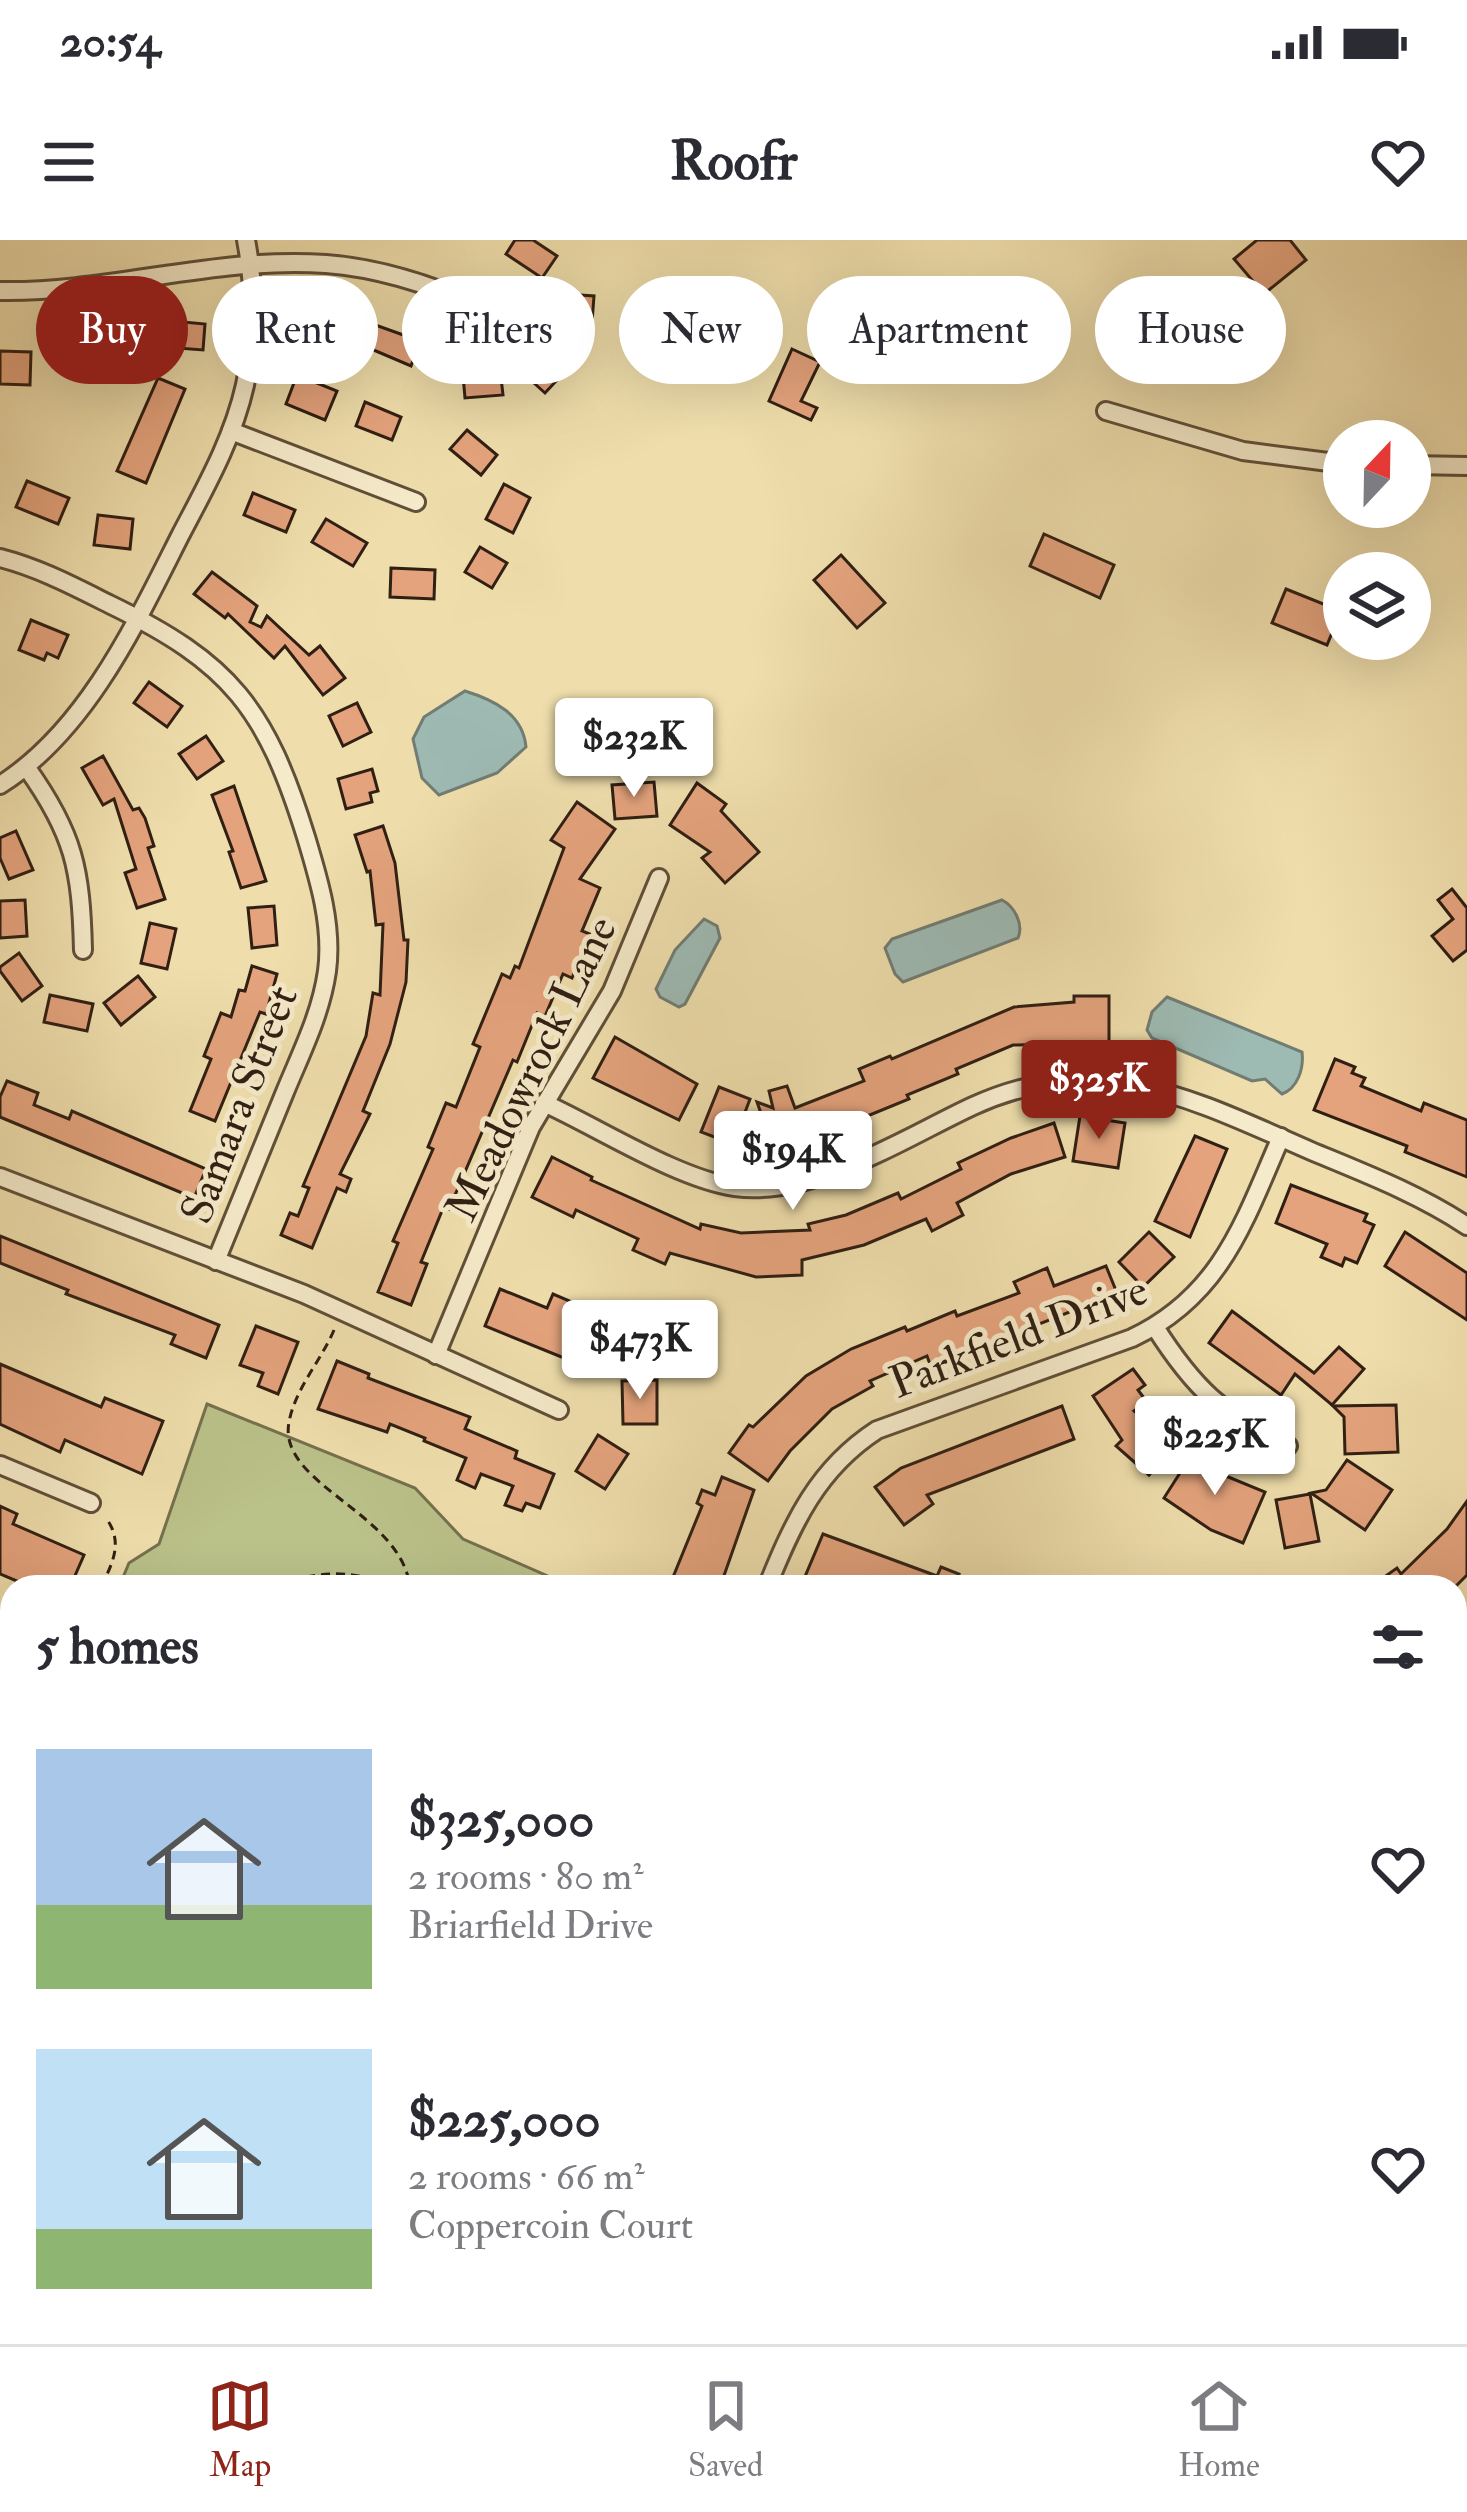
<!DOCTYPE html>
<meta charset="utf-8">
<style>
:root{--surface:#fff;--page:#f7f7f7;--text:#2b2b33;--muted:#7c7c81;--line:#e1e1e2;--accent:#8f2418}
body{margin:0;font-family:"IM FELL Double Pica",serif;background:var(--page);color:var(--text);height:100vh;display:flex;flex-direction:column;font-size:45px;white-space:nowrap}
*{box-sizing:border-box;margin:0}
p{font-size:39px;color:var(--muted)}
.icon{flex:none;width:66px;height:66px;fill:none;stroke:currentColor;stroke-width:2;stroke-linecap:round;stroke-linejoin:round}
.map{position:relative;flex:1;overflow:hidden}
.details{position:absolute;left:0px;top:1335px;width:1467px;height:771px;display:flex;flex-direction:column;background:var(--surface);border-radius:36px 36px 0 0;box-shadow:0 12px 48px #0002}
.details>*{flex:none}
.guide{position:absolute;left:36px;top:36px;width:1395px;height:108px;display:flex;gap:24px}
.needle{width:78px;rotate:22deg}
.controls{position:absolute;left:1323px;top:180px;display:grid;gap:24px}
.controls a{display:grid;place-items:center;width:108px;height:108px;border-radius:50%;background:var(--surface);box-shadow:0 12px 48px #0002;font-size:60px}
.price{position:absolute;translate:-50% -102px;padding:0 27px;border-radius:12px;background:#fff;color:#222;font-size:39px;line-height:78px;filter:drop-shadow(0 3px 6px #0008)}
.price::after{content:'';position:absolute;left:50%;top:72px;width:36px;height:27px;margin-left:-18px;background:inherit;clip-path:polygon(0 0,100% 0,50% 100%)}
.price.selected{background:var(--accent);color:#fff}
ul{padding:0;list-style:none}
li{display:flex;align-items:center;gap:36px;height:300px;padding:0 36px}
li span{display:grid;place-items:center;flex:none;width:336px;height:240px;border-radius:0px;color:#555}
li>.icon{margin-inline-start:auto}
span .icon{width:144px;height:144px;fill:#fffc;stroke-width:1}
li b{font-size:51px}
h2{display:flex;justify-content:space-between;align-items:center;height:144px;padding:0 36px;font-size:51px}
.pill{padding:0 42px;border-radius:54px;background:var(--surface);box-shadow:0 12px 48px #0002;font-size:42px;line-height:108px}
.pill.selected{background:var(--accent);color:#fff}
.status{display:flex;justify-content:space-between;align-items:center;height:84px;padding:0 60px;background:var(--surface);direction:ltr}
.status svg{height:33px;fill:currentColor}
header{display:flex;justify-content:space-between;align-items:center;height:156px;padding:0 36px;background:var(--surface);font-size:54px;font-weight:700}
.tab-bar{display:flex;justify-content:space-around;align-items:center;height:168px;border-top:3px solid var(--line);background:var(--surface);font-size:33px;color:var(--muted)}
.tab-bar a{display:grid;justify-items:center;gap:6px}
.tab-bar .selected{color:var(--accent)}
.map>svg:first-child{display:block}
</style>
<div class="status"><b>20:54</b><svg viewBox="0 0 49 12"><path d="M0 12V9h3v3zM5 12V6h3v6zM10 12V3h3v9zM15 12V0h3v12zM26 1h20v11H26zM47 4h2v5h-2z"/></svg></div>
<header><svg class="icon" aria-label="menu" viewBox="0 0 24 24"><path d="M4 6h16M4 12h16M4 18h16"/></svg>Roofr<svg class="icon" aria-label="heart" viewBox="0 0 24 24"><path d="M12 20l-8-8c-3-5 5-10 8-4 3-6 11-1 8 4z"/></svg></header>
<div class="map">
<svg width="1467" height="2104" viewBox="0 0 1467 2104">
<rect width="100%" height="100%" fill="#efdeac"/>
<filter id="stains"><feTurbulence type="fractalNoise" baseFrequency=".00167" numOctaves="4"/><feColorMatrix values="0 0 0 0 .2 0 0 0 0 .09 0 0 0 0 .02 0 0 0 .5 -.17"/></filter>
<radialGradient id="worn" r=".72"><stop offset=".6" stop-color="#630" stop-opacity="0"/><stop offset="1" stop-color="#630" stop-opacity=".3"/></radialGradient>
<polygon fill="#bac189" stroke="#75704e" stroke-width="3" points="207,1164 415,1248 463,1299 573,1347 119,1347 129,1323 159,1304"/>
<g fill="#9dbab3" stroke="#717c73" stroke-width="3">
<path d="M465,451c29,9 58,23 61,56l-29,26 -58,22 -17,-17 -9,-39 11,-22z"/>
<path d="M1002,660c12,6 22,24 16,38l-115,44 -8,-8 -10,-26 7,-9z"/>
<polygon points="704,679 717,686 720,698 685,764 679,767 660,757 656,749 675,710"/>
<path d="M1167,757l135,55c2,16 -4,36 -20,42l-17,-15 -13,2 -100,-43 -5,-8 5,-18z"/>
</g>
<g fill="#e4a37d" stroke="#301f13" stroke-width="3">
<polygon points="515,0 533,0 557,16 542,38 506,14"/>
<polygon points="1257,0 1290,0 1306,20 1264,54 1234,19"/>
<polygon points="565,54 594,56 591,96 562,93"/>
<polygon points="302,67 356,78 420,101 411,126 369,108 296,94"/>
<polygon points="141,78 205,84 203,110 139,105"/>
<polygon points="103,93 106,124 65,129 61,97"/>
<polygon points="550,106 571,125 545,153 524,134"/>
<polygon points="792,109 820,122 801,161 817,168 811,180 769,161"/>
<polygon points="0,111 31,112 30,145 0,144"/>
<polygon points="499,120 503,155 465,158 462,124"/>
<polygon points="297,135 337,151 325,180 286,164"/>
<polygon points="158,138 185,149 146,243 117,231"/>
<polygon points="365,162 401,177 392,200 356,186"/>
<polygon points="467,190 497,215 481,235 450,209"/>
<polygon points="27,241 69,258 58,284 16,267"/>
<polygon points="504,244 530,258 513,293 486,279"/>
<polygon points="253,253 295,270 286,292 244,275"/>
<polygon points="98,275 133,279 130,309 94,305"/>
<polygon points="326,279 367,303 353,326 312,302"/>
<polygon points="1044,294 1114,325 1100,358 1030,326"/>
<polygon points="480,307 507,323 492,348 465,332"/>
<polygon points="841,315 885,363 857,388 814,340"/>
<polygon points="391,328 435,330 434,359 390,357"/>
<polygon points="212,332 257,366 250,382 261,387 267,376 309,415 320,406 345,438 323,455 285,406 274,418 228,374 225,378 194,354"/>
<polygon points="1286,349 1341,371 1327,405 1272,383"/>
<polygon points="31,380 68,395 58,418 47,413 44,420 19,410"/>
<polygon points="149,442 182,466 167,487 134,463"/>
<polygon points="357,463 371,492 343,506 329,476"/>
<polygon points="206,496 223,521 197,539 179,514"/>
<polygon points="103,516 133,570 139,568 145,578 154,606 148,608 165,659 137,668 125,633 136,629 114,559 103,565 82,528"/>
<polygon points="372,529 378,551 370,553 372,562 346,569 338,539"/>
<polygon points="654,542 657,576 615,579 612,545"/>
<polygon points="697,543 726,564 721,571 759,612 725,643 702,618 710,612 670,585"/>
<polygon points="234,546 266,641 241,648 229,612 233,611 212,555"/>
<polygon points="577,562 615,589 580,639 600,648 582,691 590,694 572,738 563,734 545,776 537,773 517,822 513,820 449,969 444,966 421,1022 427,1024 411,1065 378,1052 398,1003 393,1001 433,909 428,907 446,863 456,867 480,807 473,804 502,734 510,738 515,726 519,728 564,608 551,600"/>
<polygon points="383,586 395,623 404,700 408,700 406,742 390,804 363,871 370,874 340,934 351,939 346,952 337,948 312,1008 281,995 290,973 298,976 309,948 303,946 366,796 373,753 380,755 383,684 376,685 370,631 367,632 355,595"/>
<polygon points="16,591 33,630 9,639 0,618 0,598"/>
<polygon points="1452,649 1467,668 1467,710 1453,721 1432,696 1453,679 1438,660"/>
<polygon points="25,660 27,696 0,698 0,661"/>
<polygon points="274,666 277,705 252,708 248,668"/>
<polygon points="150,683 176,689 167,729 141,723"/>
<polygon points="19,713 42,746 22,761 0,731 0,727"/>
<polygon points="252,726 277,734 266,774 260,772 215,881 190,871 211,819 204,816 221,773 231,777 239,750 245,751"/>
<polygon points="138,736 155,757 121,785 104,763"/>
<polygon points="50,755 93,764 87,791 44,782"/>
<polygon points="1074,756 1109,756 1109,803 1013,805 956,829 958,834 907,855 909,859 860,879 861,883 830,895 827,887 772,905 757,862 773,868 769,851 787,846 795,868 864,841 859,829 890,816 892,819 1014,767 1074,762"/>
<polygon points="615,797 697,844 679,880 593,838"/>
<polygon points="1335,819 1355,827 1352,833 1365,838 1361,846 1421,871 1424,863 1467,880 1467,937 1405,912 1407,906 1314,870"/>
<polygon points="7,841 38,853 34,865 69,879 72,871 206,929 194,958 0,877 0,857"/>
<polygon points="719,847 750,859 733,904 701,892"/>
<polygon points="1080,876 1125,883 1118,928 1073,921"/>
<polygon points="1054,883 1065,917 1011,934 957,963 963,975 932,991 926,979 864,1005 802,1020 802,1035 756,1037 670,1013 665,1024 633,1010 638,999 576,970 573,977 532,957 552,917 592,937 591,940 700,989 701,984 741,993 810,990 808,984 846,975 898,953 901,959 961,929 958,923 1011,898"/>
<polygon points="1195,896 1227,909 1190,997 1155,981"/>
<polygon points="1291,945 1367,974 1364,981 1374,985 1357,1023 1345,1018 1342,1026 1321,1017 1327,1004 1276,983"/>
<polygon points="1149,992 1174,1017 1143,1047 1119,1022"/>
<polygon points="1405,992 1467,1033 1467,1080 1385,1026"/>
<polygon points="0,996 219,1085 206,1118 171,1104 175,1095 66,1054 68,1050 0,1023"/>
<polygon points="1106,1026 1119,1058 1078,1073 1077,1069 931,1127 927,1116 870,1141 873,1146 832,1169 790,1211 768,1241 729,1213 749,1185 753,1187 806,1136 851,1109 905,1087 907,1091 955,1071 957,1076 1019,1053 1014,1042 1047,1028 1054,1046"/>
<polygon points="500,1049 547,1068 553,1054 572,1062 570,1068 582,1074 564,1118 485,1086"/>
<polygon points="1232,1071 1314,1133 1339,1107 1364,1129 1332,1165 1295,1134 1281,1155 1209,1103"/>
<polygon points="614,1076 645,1103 620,1131 589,1103"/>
<polygon points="256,1086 298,1102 278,1154 258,1146 263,1133 240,1125"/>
<polygon points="337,1121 369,1134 368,1138 470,1177 465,1189 517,1211 515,1218 554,1234 540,1268 526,1263 522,1271 505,1265 513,1246 481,1234 475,1248 457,1240 466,1218 424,1201 425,1198 390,1184 387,1192 318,1169"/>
<polygon points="0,1124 101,1167 105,1158 163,1181 142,1234 65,1200 60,1212 0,1184"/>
<polygon points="1133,1129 1145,1145 1138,1150 1147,1162 1134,1171 1174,1206 1149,1235 1116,1206 1122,1200 1093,1156"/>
<polygon points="657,1140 657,1184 623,1184 622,1141"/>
<polygon points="1396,1165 1398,1212 1345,1214 1344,1177 1333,1166"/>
<polygon points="1062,1166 1074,1199 927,1255 933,1264 904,1285 875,1247 901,1228"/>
<polygon points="598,1195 628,1214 605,1249 576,1231"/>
<polygon points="1194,1211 1224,1229 1221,1234 1265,1252 1243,1303 1211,1290 1164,1258"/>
<polygon points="1347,1220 1392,1250 1365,1290 1311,1253 1326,1250"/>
<polygon points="722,1237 754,1250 720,1347 669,1347 702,1266 697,1263 702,1250 715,1255"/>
<polygon points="1310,1254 1319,1301 1285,1308 1276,1260"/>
<polygon points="1467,1261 1467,1335 1455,1347 1370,1347 1397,1328 1401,1334 1447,1289"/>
<polygon points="0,1266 17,1274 13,1284 84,1315 70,1347 14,1347 17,1341 0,1334"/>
<polygon points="823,1294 937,1336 941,1327 959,1334 955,1343 963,1347 825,1347 804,1339"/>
</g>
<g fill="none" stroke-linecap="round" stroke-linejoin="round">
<defs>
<g id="lane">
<polyline points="0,2035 12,2049"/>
<polyline points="60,2094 70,2104"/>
<polyline points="526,2094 535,2104"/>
<polyline points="628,2104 637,2094"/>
<polyline points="825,2104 831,2094"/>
</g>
<g id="street">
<path d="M0,51c109,2 217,-35 326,-27 53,4 103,20 152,42"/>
<polyline points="1106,171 1243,211 1344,224"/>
<polyline points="231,191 416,262"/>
<polyline points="1410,225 1467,226"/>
<path d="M0,318c39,10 73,28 109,46 122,59 157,104 197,233 13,43 27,89 21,134 -6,43 -26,82 -42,121 -23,56 -46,113 -69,169"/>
<path d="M27,528c47,66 54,101 56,182"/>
<path d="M0,545c86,-54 135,-160 180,-249 25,-48 53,-97 65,-151 10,-48 10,-97 1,-145"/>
<path d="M544,863c55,25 134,76 191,84 78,11 171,-50 238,-81 126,-58 223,-5 338,45 53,22 108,43 156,75"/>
<polyline points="0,937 304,1054 559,1170"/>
<path d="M1155,1087c38,60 68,89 133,119"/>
<polyline points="436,1115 531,887 612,751 659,638"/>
<polyline points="0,1225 91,1263"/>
<path d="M767,1347c26,-64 50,-118 110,-157l255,-92c89,-42 112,-116 149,-201"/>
<polyline points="1455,1401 1467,1391"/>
<polyline points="0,1882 12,1868"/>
<polyline points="1455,2076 1467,2048"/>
<polyline points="720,2094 734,2104"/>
<polyline points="1085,2104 1088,2094"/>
<polyline points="1443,2104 1447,2094"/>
</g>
<g id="secondary">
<polyline points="0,1713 12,1723"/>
<polyline points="380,2094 387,2104"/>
</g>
</defs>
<use href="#lane" stroke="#604f39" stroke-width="14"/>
<use href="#street" stroke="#604f39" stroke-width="22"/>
<use href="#secondary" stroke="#301f13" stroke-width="30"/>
<g stroke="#301f13" stroke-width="3" stroke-dasharray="9 6" stroke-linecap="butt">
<path d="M334,1090c-12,29 -39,59 -45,92 -12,63 112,90 121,165"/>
<path d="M101,1347c11,-23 22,-43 7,-66"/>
<path d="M278,1347c34,-17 79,-18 113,0"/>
</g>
<use href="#lane" stroke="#f5eac9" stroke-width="8"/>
<use href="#street" stroke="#f5eac9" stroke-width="16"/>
<use href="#secondary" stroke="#f5eac9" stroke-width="24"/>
</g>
<g text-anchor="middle" stroke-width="10" stroke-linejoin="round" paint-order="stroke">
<g font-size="45" fill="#301f13" stroke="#f5eac9">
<text transform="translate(530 828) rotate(-64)" y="16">Meadowrock Lane</text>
<text transform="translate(238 864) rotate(-69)" y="16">Samara Street</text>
<text transform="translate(1018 1095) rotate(-21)" y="16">Parkfield Drive</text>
</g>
</g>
<rect width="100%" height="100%" filter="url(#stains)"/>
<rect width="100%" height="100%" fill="url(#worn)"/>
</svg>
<div class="controls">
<a><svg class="needle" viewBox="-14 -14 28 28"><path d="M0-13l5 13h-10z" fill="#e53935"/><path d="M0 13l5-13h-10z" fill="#7c7c81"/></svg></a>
<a><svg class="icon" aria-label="layers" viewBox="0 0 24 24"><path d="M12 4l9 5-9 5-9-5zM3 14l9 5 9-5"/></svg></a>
</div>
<b class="price" style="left:634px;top:560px">$232K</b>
<b class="price selected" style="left:1099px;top:902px">$325K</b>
<b class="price" style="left:793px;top:973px">$194K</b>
<b class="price" style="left:640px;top:1162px">$473K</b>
<b class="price" style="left:1215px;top:1258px">$225K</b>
<div class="guide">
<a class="pill selected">Buy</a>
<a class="pill">Rent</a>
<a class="pill">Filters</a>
<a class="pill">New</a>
<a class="pill">Apartment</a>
<a class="pill">House</a>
</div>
<section class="details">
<h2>5 homes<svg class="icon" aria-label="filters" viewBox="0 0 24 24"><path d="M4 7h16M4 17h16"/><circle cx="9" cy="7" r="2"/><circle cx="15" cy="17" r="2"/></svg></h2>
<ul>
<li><span style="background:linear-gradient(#a9c7e8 65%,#8fb573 0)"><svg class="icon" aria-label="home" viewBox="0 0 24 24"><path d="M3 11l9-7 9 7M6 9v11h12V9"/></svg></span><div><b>$325,000</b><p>2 rooms · 80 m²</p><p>Briarfield Drive</p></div><svg class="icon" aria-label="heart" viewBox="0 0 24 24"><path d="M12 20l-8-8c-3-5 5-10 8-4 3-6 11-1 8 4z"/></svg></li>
<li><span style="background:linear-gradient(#bfe0f5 75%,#8fb573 0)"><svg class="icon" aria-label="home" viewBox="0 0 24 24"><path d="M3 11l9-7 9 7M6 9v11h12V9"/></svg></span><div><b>$225,000</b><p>2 rooms · 66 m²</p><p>Coppercoin Court</p></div><svg class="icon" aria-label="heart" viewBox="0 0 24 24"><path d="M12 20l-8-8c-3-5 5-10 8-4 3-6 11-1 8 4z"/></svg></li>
</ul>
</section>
</div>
<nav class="tab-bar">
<a class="selected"><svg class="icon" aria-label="map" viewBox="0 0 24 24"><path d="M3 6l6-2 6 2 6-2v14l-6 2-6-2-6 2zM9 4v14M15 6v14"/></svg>Map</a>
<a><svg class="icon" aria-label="saved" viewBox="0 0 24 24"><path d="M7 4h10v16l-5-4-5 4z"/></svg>Saved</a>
<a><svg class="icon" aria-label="home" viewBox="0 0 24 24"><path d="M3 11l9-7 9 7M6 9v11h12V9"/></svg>Home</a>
</nav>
